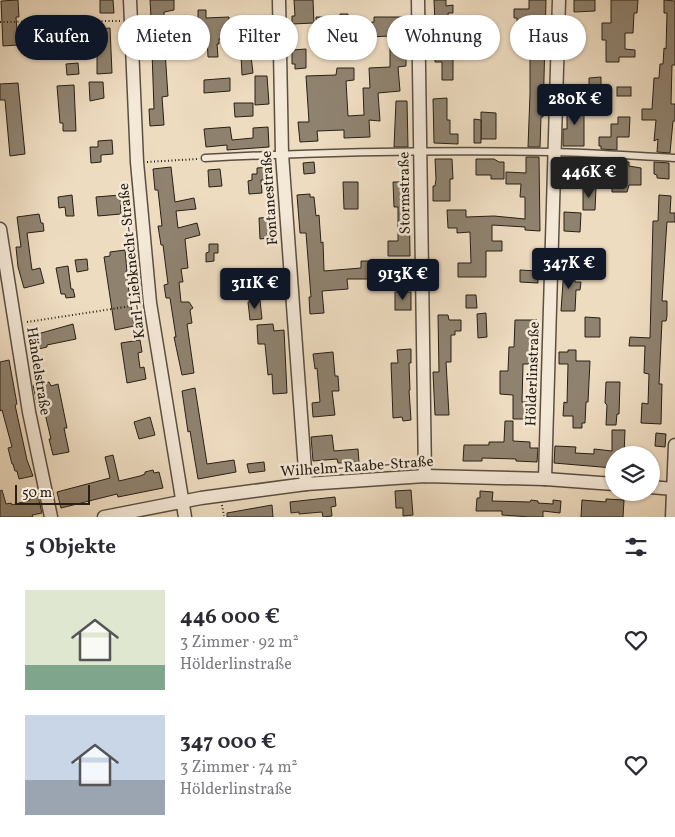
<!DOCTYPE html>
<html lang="de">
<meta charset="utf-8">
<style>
:root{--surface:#fff;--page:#f7f7f7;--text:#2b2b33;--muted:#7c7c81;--accent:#111827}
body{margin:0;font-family:Vollkorn,serif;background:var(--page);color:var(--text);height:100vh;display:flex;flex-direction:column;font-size:19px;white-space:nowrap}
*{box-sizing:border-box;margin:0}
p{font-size:16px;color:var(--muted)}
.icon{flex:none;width:28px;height:28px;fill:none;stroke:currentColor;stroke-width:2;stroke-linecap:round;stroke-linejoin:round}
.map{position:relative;height:517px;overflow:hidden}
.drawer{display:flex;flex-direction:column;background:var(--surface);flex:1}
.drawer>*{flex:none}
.hud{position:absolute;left:15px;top:15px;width:645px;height:45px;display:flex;gap:10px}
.tools{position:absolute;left:605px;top:446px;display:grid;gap:10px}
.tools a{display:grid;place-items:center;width:55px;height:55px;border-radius:50%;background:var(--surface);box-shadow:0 1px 4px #0004;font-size:25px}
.scale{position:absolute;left:15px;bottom:12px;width:75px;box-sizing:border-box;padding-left:5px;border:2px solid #282016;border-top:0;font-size:14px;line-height:18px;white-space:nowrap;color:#282016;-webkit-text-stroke:4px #f4e8d7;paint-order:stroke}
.price{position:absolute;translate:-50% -42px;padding:0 11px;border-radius:5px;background:var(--accent);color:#fff;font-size:16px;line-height:32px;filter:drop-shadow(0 1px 2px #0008)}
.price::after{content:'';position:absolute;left:50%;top:30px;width:15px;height:11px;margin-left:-8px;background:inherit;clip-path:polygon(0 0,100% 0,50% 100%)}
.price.active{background:#222;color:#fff}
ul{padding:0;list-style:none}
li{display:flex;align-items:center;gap:15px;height:125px;padding:0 25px}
li span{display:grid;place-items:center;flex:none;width:140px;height:100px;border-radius:0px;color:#555}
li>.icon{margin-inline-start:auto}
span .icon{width:60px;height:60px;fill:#fffc;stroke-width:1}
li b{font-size:21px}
h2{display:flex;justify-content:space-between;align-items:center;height:60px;padding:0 25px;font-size:21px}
.pill{padding:0 18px;border-radius:22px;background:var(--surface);box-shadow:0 1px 4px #0004;font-size:18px;line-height:45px}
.pill.active{background:var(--accent);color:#fff}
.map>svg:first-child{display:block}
</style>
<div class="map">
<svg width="675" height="517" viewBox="0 0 675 517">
<rect width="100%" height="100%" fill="#eedcc1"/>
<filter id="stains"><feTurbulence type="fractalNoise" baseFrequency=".004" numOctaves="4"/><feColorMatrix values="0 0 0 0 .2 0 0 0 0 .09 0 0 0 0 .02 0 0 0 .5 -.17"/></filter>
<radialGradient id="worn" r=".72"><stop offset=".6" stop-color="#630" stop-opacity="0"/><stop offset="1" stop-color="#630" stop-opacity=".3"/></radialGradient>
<g fill="#8f826f" stroke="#282016">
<polygon points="18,0 19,17 16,17 18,45 3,46 1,1"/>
<polygon points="100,0 113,0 114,13 100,13"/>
<polygon points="150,0 174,0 174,10 164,12 165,35 152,35"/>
<polygon points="294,0 313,0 314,23 292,24 292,16 295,16"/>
<polygon points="434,0 446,0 446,6 453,5 453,13 448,13 449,33 452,33 453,35 453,80 442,80 442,62 435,62 435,33 429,33 429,24 435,24"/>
<polygon points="529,0 546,0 543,117 541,117 540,147 528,147 530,94 530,38 517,37 517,18 514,18 514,9 529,9"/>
<polygon points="574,0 595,0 595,11 574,12"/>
<polygon points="611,0 638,0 637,13 634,13 633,33 625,33 625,49 635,50 635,57 619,57 619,62 606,62 606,40 602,40 602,23 611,23"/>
<polygon points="664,0 675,1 675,65 672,65 671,104 675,104 675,121 673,121 670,153 657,152 658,139 654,141 656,120 642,120 642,109 652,109 654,78 659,78 660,64 663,64 664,48 666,49 667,13 664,13"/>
<polygon points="198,10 206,10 206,18 229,17 229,32 225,32 225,39 219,39 219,44 217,44 218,57 208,57 207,37 198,37"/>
<polygon points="340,14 348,14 348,33 326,35 326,42 317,42 316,17 340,17"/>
<polygon points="374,17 406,17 406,66 398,67 400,91 378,93 380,121 369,120 370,137 344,138 344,130 317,131 318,141 300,142 298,122 309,122 306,76 336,75 337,68 354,68 354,80 346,81 348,116 364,115 363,88 370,88 369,68 390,67 390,36 366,37 366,23 374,22"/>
<polygon points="110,28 112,73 97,74 97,29"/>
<polygon points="306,49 306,68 295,69 295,64 292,64 292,50"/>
<polygon points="165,51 168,96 162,97 164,125 150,126 149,109 154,109 152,52"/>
<polygon points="241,56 251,56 253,73 242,75"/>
<polygon points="78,63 79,74 67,75 66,64"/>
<polygon points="255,76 267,76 269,104 255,105"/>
<polygon points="601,77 601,92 589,92 589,78"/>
<polygon points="230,78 230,91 204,93 204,80"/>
<polygon points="89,82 103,82 104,98 90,101"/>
<polygon points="18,83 25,154 10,156 5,100 0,100 0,84"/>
<polygon points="74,85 76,131 63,131 63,123 60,123 57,86"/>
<rect x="617" y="87" width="14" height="9"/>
<polygon points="447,98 447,120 450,120 450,134 458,134 458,144 434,143 433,99"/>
<polygon points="396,101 407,101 408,147 394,147"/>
<polygon points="234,103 253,103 253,116 235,117"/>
<polygon points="584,103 584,146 563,146 563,129 567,129 567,104"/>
<polygon points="481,112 496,113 496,139 481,139"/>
<polygon points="618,117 630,117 629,137 617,137 617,150 601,149 601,146 599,146 599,137 611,137 611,124 618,124"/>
<polygon points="474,119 481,120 481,143 474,143"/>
<polygon points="230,127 232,140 253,138 253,128 268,127 269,147 227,150 227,145 206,147 204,129"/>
<polygon points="112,140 113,154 101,155 101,162 91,163 90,147 98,147 98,141"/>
<polygon points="526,157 539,157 540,231 525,230 525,227 492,225 492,241 502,241 502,251 486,251 486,277 458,277 458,263 471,263 470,232 457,233 457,228 448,228 447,210 466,210 466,217 494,216 525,219 525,197 520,197 521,184 506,184 506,172 526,173"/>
<polygon points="435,159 452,159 453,179 450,179 450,201 433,201 433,186 435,186 436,179"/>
<polygon points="476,159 494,159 499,162 504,162 504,179 491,179 491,175 476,175"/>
<polygon points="601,159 617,160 617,162 629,162 629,166 641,168 641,185 629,185 627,192 612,192 612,166 601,167"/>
<polygon points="314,162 315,173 304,174 303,163"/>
<polygon points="654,162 669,163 669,179 657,178 657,175 654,174"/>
<polygon points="572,163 589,163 588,172 582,172 582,182 572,181"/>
<polygon points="171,167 175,202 194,198 196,209 176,211 178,228 197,223 200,235 185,239 188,268 181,269 183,282 179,282 181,302 189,302 193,308 190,310 192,323 187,324 194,373 182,375 174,337 176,337 170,298 166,298 164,285 168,284 163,245 161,245 158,226 162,226 158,190 155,190 153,169"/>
<polygon points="270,167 271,179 261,180 262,193 249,194 248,181 252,180 252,174 257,174 257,168"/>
<polygon points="220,169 222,186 209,187 208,170"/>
<polygon points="343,182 358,182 358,209 344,209"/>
<polygon points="393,182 401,182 401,187 409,187 410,256 388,256 388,241 398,241 398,207 394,207"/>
<polygon points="583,188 596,188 595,210 583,210"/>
<polygon points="310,194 310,197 314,197 316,216 319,215 321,243 323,242 324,271 361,268 361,261 374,261 374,279 347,279 348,289 322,291 324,313 310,314 309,297 311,297 306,233 300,233 297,195"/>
<polygon points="72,195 74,216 66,216 65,207 59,208 58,197"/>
<polygon points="120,195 121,214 98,216 96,197"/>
<polygon points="659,195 671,196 670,213 675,213 675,222 667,222 666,236 662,301 667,301 667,316 666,321 662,321 659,384 662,384 661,424 641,423 642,403 648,404 649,374 644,373 645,346 629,346 630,337 650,338 653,221 658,221"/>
<polygon points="564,212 581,213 580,232 564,231"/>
<polygon points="39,214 41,223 43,223 44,231 27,233 32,270 40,268 44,283 24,288 18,267 16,247 21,247 17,217"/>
<polygon points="275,217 276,232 267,233 268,238 260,239 259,218"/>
<polygon points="209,244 218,244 218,253 214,253 214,261 206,262 206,253 209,252"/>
<polygon points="125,250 127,271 126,271 134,326 115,330 104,257 110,256 110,252"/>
<polygon points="87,259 88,270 77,272 75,260"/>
<polygon points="68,266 71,289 73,289 75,297 66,298 65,294 61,294 56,268"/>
<polygon points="564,268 575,269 575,282 581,282 580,290 576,290 575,311 561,311"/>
<polygon points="520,270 538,271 538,283 520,282"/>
<polygon points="278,271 280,288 266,289 265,272"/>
<rect x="395" y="292" width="16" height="18"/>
<polygon points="466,295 476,295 477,308 466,308"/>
<polygon points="260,300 262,319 250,320 248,302"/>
<polygon points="486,313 487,337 478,338 477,314"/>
<polygon points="438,315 448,315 449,320 461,320 461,331 455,331 455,335 451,335 451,362 446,362 449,415 435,415 433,372 439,372"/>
<polygon points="585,317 600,318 600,337 585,337"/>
<polygon points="515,320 537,320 533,364 523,364 522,402 529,402 528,419 513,419 513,395 500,394 500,371 508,371 509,347 514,347"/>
<polygon points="73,324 76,339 47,345 47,347 30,351 27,337"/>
<polygon points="273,324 274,331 284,330 287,393 273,394 272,374 268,375 265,344 258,344 257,325"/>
<polygon points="140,340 142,352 138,353 140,368 144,367 146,379 127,383 121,343"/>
<polygon points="411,349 411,363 409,363 410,390 409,390 411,420 403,421 402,417 393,418 391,363 398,363 397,350"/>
<polygon points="568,350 576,350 576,361 590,361 588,402 586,402 585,423 582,423 582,428 573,428 573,416 563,416 564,402 567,403 568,364 559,364 559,352 568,352"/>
<polygon points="333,352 335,376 338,376 339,391 332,391 335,415 313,417 312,403 320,402 317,368 315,369 313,354"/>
<polygon points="9,360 17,404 15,405 27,460 33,476 19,479 17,471 15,471 13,464 12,464 8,448 12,447 2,410 0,411 0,362"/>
<polygon points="49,382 51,386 58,384 67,428 64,428 69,452 53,455 49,439 51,439 42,401 37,403 33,385"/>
<polygon points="606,382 620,382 619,414 617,414 616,425 606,425 607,405 605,403"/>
<polygon points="195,388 207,464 234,460 236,472 198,479 190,431 188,432 182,391"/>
<polygon points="150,417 155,435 139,439 134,422"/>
<polygon points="505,421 513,421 513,441 530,442 530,448 538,448 537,462 516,461 516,459 482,458 482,461 463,461 464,445 489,445 489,442 504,442"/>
<polygon points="612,430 625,430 624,455 614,455 613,468 554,463 555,446 576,447 575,453 594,454 594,449 612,451"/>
<polygon points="656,433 666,434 665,447 655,446"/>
<polygon points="332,435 334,451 358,449 359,462 338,463 337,459 313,461 311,437"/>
<polygon points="113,455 119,481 140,476 145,474 145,472 153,470 154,473 159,472 163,488 118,497 117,494 61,508 57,492 110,478 105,457"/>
<polygon points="264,462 265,471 249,473 247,464"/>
<polygon points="2,490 6,504 11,503 12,505 30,500 29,494 37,492 42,513 32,515 33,517 0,517 0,491"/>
<polygon points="411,490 413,515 403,516 403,508 396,508 395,491"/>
<polygon points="480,491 493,492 492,501 530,502 531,500 538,501 538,503 553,504 553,500 561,501 560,513 543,511 543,517 530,517 502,515 502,511 476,511 477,498 480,498"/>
<polygon points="335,497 336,506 331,507 332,516 323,517 322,512 299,514 299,512 291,513 290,502"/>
<polygon points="606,499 624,500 623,517 581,517 582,500 606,502"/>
<polygon points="272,505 273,517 227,517 227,513"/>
</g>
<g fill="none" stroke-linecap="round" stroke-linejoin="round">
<defs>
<path id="lane" d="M205,158c116,-6 232,-8 349,-6 40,1 81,4 121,6"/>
<g id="street">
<polyline points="130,0 137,162 150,303 185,517"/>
<polyline points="279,0 282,154 306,484"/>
<polyline points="418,0 425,476"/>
<polyline points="0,229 29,412 51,517"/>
<polyline points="545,479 559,0"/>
<polyline points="651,487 673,489"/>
<polyline points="104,517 201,498 306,484 425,476 545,479 614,484"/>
<polyline points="672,517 675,445"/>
</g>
</defs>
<use href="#lane" stroke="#5a4f41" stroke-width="9"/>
<use href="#street" stroke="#5a4f41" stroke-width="15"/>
<g stroke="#282016" stroke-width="2" stroke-dasharray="1 2.5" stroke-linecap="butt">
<polyline points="0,22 120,21"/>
<polyline points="147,162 197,159"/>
<polyline points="27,322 138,305"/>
<polyline points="222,505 224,516"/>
</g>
<use href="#lane" stroke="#f4e8d7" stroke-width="6"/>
<use href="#street" stroke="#f4e8d7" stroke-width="12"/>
</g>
<g text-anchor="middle" stroke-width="5" stroke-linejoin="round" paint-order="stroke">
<g font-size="15" fill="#282016" stroke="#f4e8d7">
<text transform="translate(404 193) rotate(-91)" y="5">Stormstraße</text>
<text transform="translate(269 198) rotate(-94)" y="5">Fontanestraße</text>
<text transform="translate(131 261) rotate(-96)" y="5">Karl-Liebknecht-Straße</text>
<text transform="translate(39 371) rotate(81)" y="5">Händelstraße</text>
<text transform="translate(532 374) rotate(-88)" y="5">Hölderlinstraße</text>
<text transform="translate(357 466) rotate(-4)" y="5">Wilhelm-Raabe-Straße</text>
</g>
</g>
<rect width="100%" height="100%" filter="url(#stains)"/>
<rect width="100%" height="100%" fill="url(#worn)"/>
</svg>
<div class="tools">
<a><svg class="icon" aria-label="layers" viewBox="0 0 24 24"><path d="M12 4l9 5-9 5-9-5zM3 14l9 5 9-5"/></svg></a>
</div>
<div class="scale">50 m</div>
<b class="price" style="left:575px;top:126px">280K €</b>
<b class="price active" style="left:589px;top:199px">446K €</b>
<b class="price" style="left:569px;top:290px">347K €</b>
<b class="price" style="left:403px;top:301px">913K €</b>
<b class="price" style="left:255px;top:310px">311K €</b>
<div class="hud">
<a class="pill active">Kaufen</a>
<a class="pill">Mieten</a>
<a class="pill">Filter</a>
<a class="pill">Neu</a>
<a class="pill">Wohnung</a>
<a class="pill">Haus</a>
</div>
</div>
<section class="drawer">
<h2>5 Objekte<svg class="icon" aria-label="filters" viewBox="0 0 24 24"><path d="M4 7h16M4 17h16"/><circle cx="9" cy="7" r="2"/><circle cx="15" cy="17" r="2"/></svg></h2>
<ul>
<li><span style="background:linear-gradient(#dfe7d0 75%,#7fa58c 0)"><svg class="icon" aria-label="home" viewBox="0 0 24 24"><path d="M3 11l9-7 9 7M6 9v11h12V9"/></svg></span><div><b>446 000 €</b><p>3 Zimmer · 92 m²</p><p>Hölderlinstraße</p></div><svg class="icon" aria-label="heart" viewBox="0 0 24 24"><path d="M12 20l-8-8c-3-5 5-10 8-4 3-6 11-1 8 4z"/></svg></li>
<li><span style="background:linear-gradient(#c9d6e8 65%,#9aa5b1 0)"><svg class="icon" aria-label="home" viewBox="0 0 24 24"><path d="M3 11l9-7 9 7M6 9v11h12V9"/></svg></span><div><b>347 000 €</b><p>3 Zimmer · 74 m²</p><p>Hölderlinstraße</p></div><svg class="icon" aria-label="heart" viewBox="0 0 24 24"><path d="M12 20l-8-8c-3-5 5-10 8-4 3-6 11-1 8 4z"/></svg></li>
</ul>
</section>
